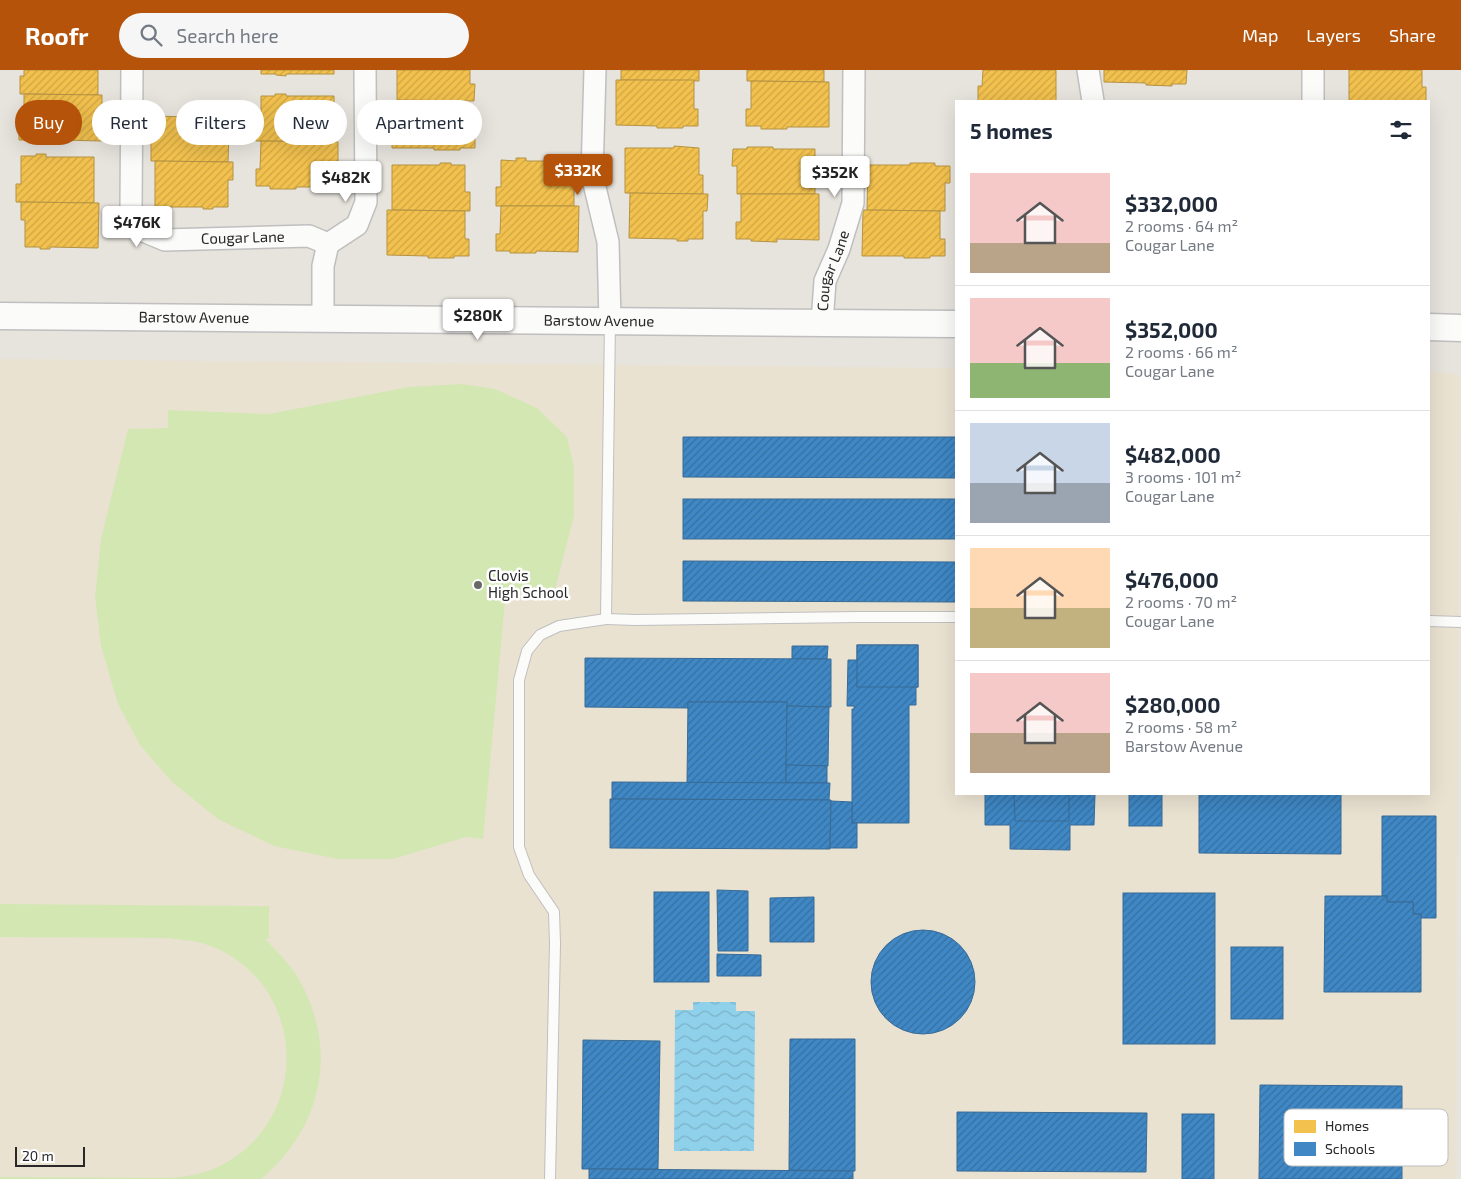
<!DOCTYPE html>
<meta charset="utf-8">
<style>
:root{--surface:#fff;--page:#f6f6f7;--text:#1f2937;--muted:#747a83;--line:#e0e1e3;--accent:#b45309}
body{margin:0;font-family:"Exo 2",sans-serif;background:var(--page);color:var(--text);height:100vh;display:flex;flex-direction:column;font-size:19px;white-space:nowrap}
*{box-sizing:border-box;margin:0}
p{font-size:16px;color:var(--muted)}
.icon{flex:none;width:28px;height:28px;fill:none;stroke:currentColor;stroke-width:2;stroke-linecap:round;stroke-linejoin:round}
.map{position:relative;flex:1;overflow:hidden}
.drawer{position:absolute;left:955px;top:30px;width:475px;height:695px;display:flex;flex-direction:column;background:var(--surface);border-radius:0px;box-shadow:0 5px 20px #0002}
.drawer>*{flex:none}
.top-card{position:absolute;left:15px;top:30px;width:475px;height:45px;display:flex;gap:10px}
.scale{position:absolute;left:15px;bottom:12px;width:70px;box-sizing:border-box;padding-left:5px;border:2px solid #282828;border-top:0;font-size:14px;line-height:18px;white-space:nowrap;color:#282828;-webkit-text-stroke:4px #fff;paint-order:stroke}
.price{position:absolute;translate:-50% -42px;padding:0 11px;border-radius:5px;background:#fff;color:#222;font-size:16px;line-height:32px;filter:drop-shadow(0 1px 2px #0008)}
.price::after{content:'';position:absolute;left:50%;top:30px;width:15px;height:11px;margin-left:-8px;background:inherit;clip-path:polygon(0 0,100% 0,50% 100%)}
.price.on{background:var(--accent);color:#fff}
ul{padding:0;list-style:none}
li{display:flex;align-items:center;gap:15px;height:125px;padding:0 15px}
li+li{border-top:1px solid var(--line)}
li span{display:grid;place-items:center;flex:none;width:140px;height:100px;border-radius:0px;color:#555}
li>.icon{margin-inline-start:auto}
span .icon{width:60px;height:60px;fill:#fffc;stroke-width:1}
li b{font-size:21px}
h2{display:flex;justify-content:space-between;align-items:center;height:60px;padding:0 15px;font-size:21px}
.tag{padding:0 18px;border-radius:22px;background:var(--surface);box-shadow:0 5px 20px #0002;font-size:18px;line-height:45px}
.tag.on{background:var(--accent);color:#fff}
header{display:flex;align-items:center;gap:30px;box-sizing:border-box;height:70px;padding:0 25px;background:var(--accent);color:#fff}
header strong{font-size:24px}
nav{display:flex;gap:28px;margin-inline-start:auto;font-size:18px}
.search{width:350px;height:45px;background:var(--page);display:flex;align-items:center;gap:12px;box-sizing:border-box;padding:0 18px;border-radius:28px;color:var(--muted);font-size:19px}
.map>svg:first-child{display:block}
</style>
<header>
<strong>Roofr</strong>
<div class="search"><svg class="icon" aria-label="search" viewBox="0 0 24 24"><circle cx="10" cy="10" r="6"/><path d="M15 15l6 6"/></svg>Search here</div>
<nav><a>Map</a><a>Layers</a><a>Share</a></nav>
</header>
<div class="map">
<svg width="1461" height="1109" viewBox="0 0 1461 1109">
<defs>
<pattern id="water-waves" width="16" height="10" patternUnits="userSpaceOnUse" patternTransform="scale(1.25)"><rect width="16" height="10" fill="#8fd0ea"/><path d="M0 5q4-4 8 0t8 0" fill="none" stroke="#7bb3c9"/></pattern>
<pattern id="homes-hatch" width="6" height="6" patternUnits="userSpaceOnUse" patternTransform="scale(1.25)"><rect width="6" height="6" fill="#f2c14e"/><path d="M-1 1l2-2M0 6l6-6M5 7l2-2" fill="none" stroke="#d0a644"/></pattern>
<pattern id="schools-hatch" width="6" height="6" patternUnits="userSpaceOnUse" patternTransform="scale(1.25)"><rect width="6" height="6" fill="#3f88c5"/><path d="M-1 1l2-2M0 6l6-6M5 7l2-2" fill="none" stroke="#356fa0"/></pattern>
</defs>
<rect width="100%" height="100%" fill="#e7e3dd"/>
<polygon fill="#eae2d1" points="0,289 956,298 956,724 1429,724 1429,302 1452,303 1460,307 1455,1109 0,1109"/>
<g fill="#d2e7b2">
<polygon points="462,314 495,319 537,338 567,367 574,398 574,446 553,527 506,520 483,769 466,767 393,789 338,789 274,776 218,749 172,712 140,675 118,634 101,576 95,527 101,469 128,359 168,358 168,340 269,344 409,317"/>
<path d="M0,834l269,2v33h-4c10,10 20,20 28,31 47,71 33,155 -32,209h-261v-2l167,1c19,-1 38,-4 55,-13 93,-49 84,-187 -17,-221 -12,-4 -25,-4 -37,-6l-168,-1z"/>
</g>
<polygon fill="url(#water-waves)" points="693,932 736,932 736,941 755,941 754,1081 674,1081 675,940 693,940"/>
<g fill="url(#homes-hatch)" stroke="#b59343">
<polygon points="24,0 98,0 98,25 20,24 20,6 24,6"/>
<polygon points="261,0 334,0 334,4 286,4 286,6 276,5 276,4 261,4"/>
<polygon points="397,0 470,0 470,14 475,14 474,31 397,30"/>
<polygon points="621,0 699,0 699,11 621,10"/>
<polygon points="747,0 824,0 824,12 747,11"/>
<polygon points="983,0 1056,0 1056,31 978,31 978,16 982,16"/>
<polygon points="1104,0 1187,0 1186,14 1172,14 1172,16 1146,15 1146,13 1104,12"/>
<polygon points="1349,0 1422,0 1422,17 1426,17 1426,31 1349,31"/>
<polygon points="616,10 694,10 694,39 698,39 698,56 683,56 683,58 657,58 657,56 616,55"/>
<polygon points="751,11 829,12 829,57 787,57 787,59 761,59 761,56 746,56 746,39 751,39"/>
<polygon points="24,24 102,25 102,71 60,70 60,72 34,72 34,70 19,70 19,53 24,53"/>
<polygon points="275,24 286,24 286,26 334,26 334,72 256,71 256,53 261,53 261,26 275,26"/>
<polygon points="393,32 470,33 470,61 475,61 475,78 460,78 460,80 434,80 434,78 392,78"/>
<polygon points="193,44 219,45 219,47 233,47 233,64 229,64 228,92 151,91 151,46 193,47"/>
<polygon points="261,71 338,72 338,117 296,117 296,119 270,119 270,116 256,116 256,99 260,99"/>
<polygon points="674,76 699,78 699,105 703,105 703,124 625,123 625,78 674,78"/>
<polygon points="747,77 773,77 773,79 815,79 815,124 737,124 737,96 732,96 733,79 747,79"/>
<polygon points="36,84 46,84 46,87 94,87 94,133 16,132 16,114 21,114 21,86 36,86"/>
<polygon points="516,88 526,88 526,91 574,91 574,136 496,136 496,117 501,117 501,90 516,91"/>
<polygon points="155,91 233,92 233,110 228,110 228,137 213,137 213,139 203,139 203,137 155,137"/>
<polygon points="440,93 451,93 451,95 465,95 465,122 470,122 470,141 392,140 392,95 440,95"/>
<polygon points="910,93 935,93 935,96 950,96 950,113 945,113 945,141 867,140 868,95 910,95"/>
<polygon points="630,123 708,124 707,141 703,141 703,169 688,169 688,171 677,171 677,169 629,168"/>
<polygon points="741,124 819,124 819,170 777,169 777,172 751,171 751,169 736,169 736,152 741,152"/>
<polygon points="21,132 99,133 98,178 50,177 50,179 40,179 40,177 25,177 25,150 21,150"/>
<polygon points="501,136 579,136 578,182 536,181 536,183 510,183 510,181 496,181 496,164 500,164"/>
<polygon points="387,140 465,141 465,169 469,169 469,186 454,186 454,188 428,188 428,186 387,185"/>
<polygon points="863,140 940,141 940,169 945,169 945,186 930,186 930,188 904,188 904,186 862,186"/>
</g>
<g fill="url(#schools-hatch)" stroke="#386b96">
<polygon points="683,367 956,367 956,408 683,407"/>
<rect x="683" y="429" width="273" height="40"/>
<polygon points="683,491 956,492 956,532 683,531"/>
<polygon points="857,575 918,575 918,617 916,617 916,635 909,635 909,753 852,753 852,639 854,639 854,636 847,636 848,590 857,590"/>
<rect x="857" y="575" width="61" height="42"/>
<polygon points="792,576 828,576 827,589 792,589"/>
<polygon points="585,588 831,589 831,637 787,636 787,632 688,632 688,638 585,637"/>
<polygon points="688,632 787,632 786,714 687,713"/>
<polygon points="787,636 829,637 828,696 786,695"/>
<polygon points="786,695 827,696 827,713 786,713"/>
<polygon points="612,712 830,713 829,730 612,729"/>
<polygon points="985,724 1095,724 1094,755 1070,755 1070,780 1010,779 1010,755 985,755"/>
<polygon points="1014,724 1069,724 1069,751 1015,751"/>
<rect x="1129" y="724" width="33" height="32"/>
<polygon points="1199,724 1341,724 1341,784 1199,783"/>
<polygon points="610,729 831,730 830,779 610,778"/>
<polygon points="831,731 852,732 852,753 857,753 857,778 830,778"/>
<polygon points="1382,746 1436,746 1436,848 1421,848 1421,844 1413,844 1413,832 1387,832 1387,826 1382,826"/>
<polygon points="717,820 748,821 748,881 718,881"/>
<rect x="654" y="822" width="55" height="90"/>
<rect x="1123" y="823" width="92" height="151"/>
<polygon points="1325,826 1387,826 1387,832 1413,832 1413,844 1421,844 1421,922 1324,922"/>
<polygon points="814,827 814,872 770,872 770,828"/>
<circle cx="923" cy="912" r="52"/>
<rect x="1231" y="877" width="52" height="72"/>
<polygon points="717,884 761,885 761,906 717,906"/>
<polygon points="790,969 855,969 855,1101 789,1100"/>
<polygon points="583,970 660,971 658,1099 582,1099"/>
<polygon points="1260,1015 1402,1016 1402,1109 1259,1109"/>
<polygon points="957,1042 1147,1043 1146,1102 957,1101"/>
<rect x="1182" y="1044" width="32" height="65"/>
<polygon points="589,1099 853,1101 853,1109 589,1109"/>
</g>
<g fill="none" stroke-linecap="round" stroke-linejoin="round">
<defs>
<g id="service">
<polyline points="610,251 606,549 636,550 858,547 956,547"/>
<polyline points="1429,551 1461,552"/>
<polyline points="550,1109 555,874 554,842 529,805 519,777 519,610 527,581 540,565 559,556 606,549"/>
</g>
<g id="minor">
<path id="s1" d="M132,0l-1,138 10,22 24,10 144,-4 19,8"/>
<polyline points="595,0 592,105 608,172 610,251"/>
<polyline points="1088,0 1093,31"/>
<polyline points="1313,0 1313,31"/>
<polyline points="323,249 323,196 328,174 357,155 366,132 365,0"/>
<path id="s2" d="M822,253l3,-42 14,-32 14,-46 1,-133"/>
</g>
<g id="tertiary">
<path id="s3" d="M0,246l956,8"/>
<polyline points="1429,257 1461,258"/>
</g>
</defs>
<use href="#service" stroke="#c0bfbf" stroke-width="12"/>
<use href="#minor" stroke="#c0bfbf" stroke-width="24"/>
<use href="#tertiary" stroke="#c0bfbf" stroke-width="29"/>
<use href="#service" stroke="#fbfbfa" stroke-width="10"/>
<use href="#minor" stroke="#fbfbfa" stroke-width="21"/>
<use href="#tertiary" stroke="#fbfbfa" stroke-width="26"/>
</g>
<circle fill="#6b6967" stroke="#fff" stroke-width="2" cx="478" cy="515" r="5"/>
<g text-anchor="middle" stroke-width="5" stroke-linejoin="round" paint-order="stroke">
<g font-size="15" fill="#282828" stroke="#fff">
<text dy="5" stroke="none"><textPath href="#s1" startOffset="266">Cougar Lane</textPath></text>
<text dy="5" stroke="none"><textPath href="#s2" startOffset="54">Cougar Lane</textPath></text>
<text dy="5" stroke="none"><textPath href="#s3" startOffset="194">Barstow Avenue</textPath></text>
<text dy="5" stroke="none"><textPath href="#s3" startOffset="599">Barstow Avenue</textPath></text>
</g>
<g font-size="15" fill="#282828" stroke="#fff" text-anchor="start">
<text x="488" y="511">Clovis<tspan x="488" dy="17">High School</tspan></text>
</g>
</g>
<rect x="1284" y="1039" width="164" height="57" rx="8" fill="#fff" stroke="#bebebe" stroke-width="1"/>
<rect x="1294" y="1050" width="22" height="13" fill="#f2c14e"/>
<rect x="1294" y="1072" width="22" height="14" fill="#3f88c5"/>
<g font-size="14" fill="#282828">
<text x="1325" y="1061">Homes</text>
<text x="1325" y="1084">Schools</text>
</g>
</svg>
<div class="scale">20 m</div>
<b class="price on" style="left:578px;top:126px">$332K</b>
<b class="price" style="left:835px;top:128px">$352K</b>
<b class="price" style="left:346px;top:133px">$482K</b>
<b class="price" style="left:137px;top:178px">$476K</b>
<b class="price" style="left:478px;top:271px">$280K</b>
<div class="top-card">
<a class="tag on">Buy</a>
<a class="tag">Rent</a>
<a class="tag">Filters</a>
<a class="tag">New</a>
<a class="tag">Apartment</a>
</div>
<section class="drawer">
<h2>5 homes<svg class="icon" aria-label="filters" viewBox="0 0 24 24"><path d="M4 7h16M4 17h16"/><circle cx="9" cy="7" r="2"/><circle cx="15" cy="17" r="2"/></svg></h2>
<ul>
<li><span style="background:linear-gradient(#f6c9c9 70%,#b9a48a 0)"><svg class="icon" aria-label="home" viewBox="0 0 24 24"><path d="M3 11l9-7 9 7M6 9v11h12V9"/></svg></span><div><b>$332,000</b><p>2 rooms · 64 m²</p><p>Cougar Lane</p></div></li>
<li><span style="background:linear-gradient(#f6c9c9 65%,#8fb573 0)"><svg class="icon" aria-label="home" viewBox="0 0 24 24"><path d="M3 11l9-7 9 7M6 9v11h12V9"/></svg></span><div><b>$352,000</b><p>2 rooms · 66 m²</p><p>Cougar Lane</p></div></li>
<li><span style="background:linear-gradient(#c9d6e8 60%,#9aa5b1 0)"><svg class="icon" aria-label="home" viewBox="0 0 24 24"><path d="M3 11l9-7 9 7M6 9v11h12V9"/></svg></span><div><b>$482,000</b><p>3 rooms · 101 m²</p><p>Cougar Lane</p></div></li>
<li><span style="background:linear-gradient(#ffd9b3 60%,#c2b280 0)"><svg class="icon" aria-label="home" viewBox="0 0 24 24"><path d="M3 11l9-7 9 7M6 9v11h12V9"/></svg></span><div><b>$476,000</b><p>2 rooms · 70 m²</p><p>Cougar Lane</p></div></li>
<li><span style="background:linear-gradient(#f6c9c9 60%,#b9a48a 0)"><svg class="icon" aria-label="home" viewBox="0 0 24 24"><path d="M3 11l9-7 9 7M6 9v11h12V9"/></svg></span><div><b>$280,000</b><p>2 rooms · 58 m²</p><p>Barstow Avenue</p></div></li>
</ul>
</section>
</div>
